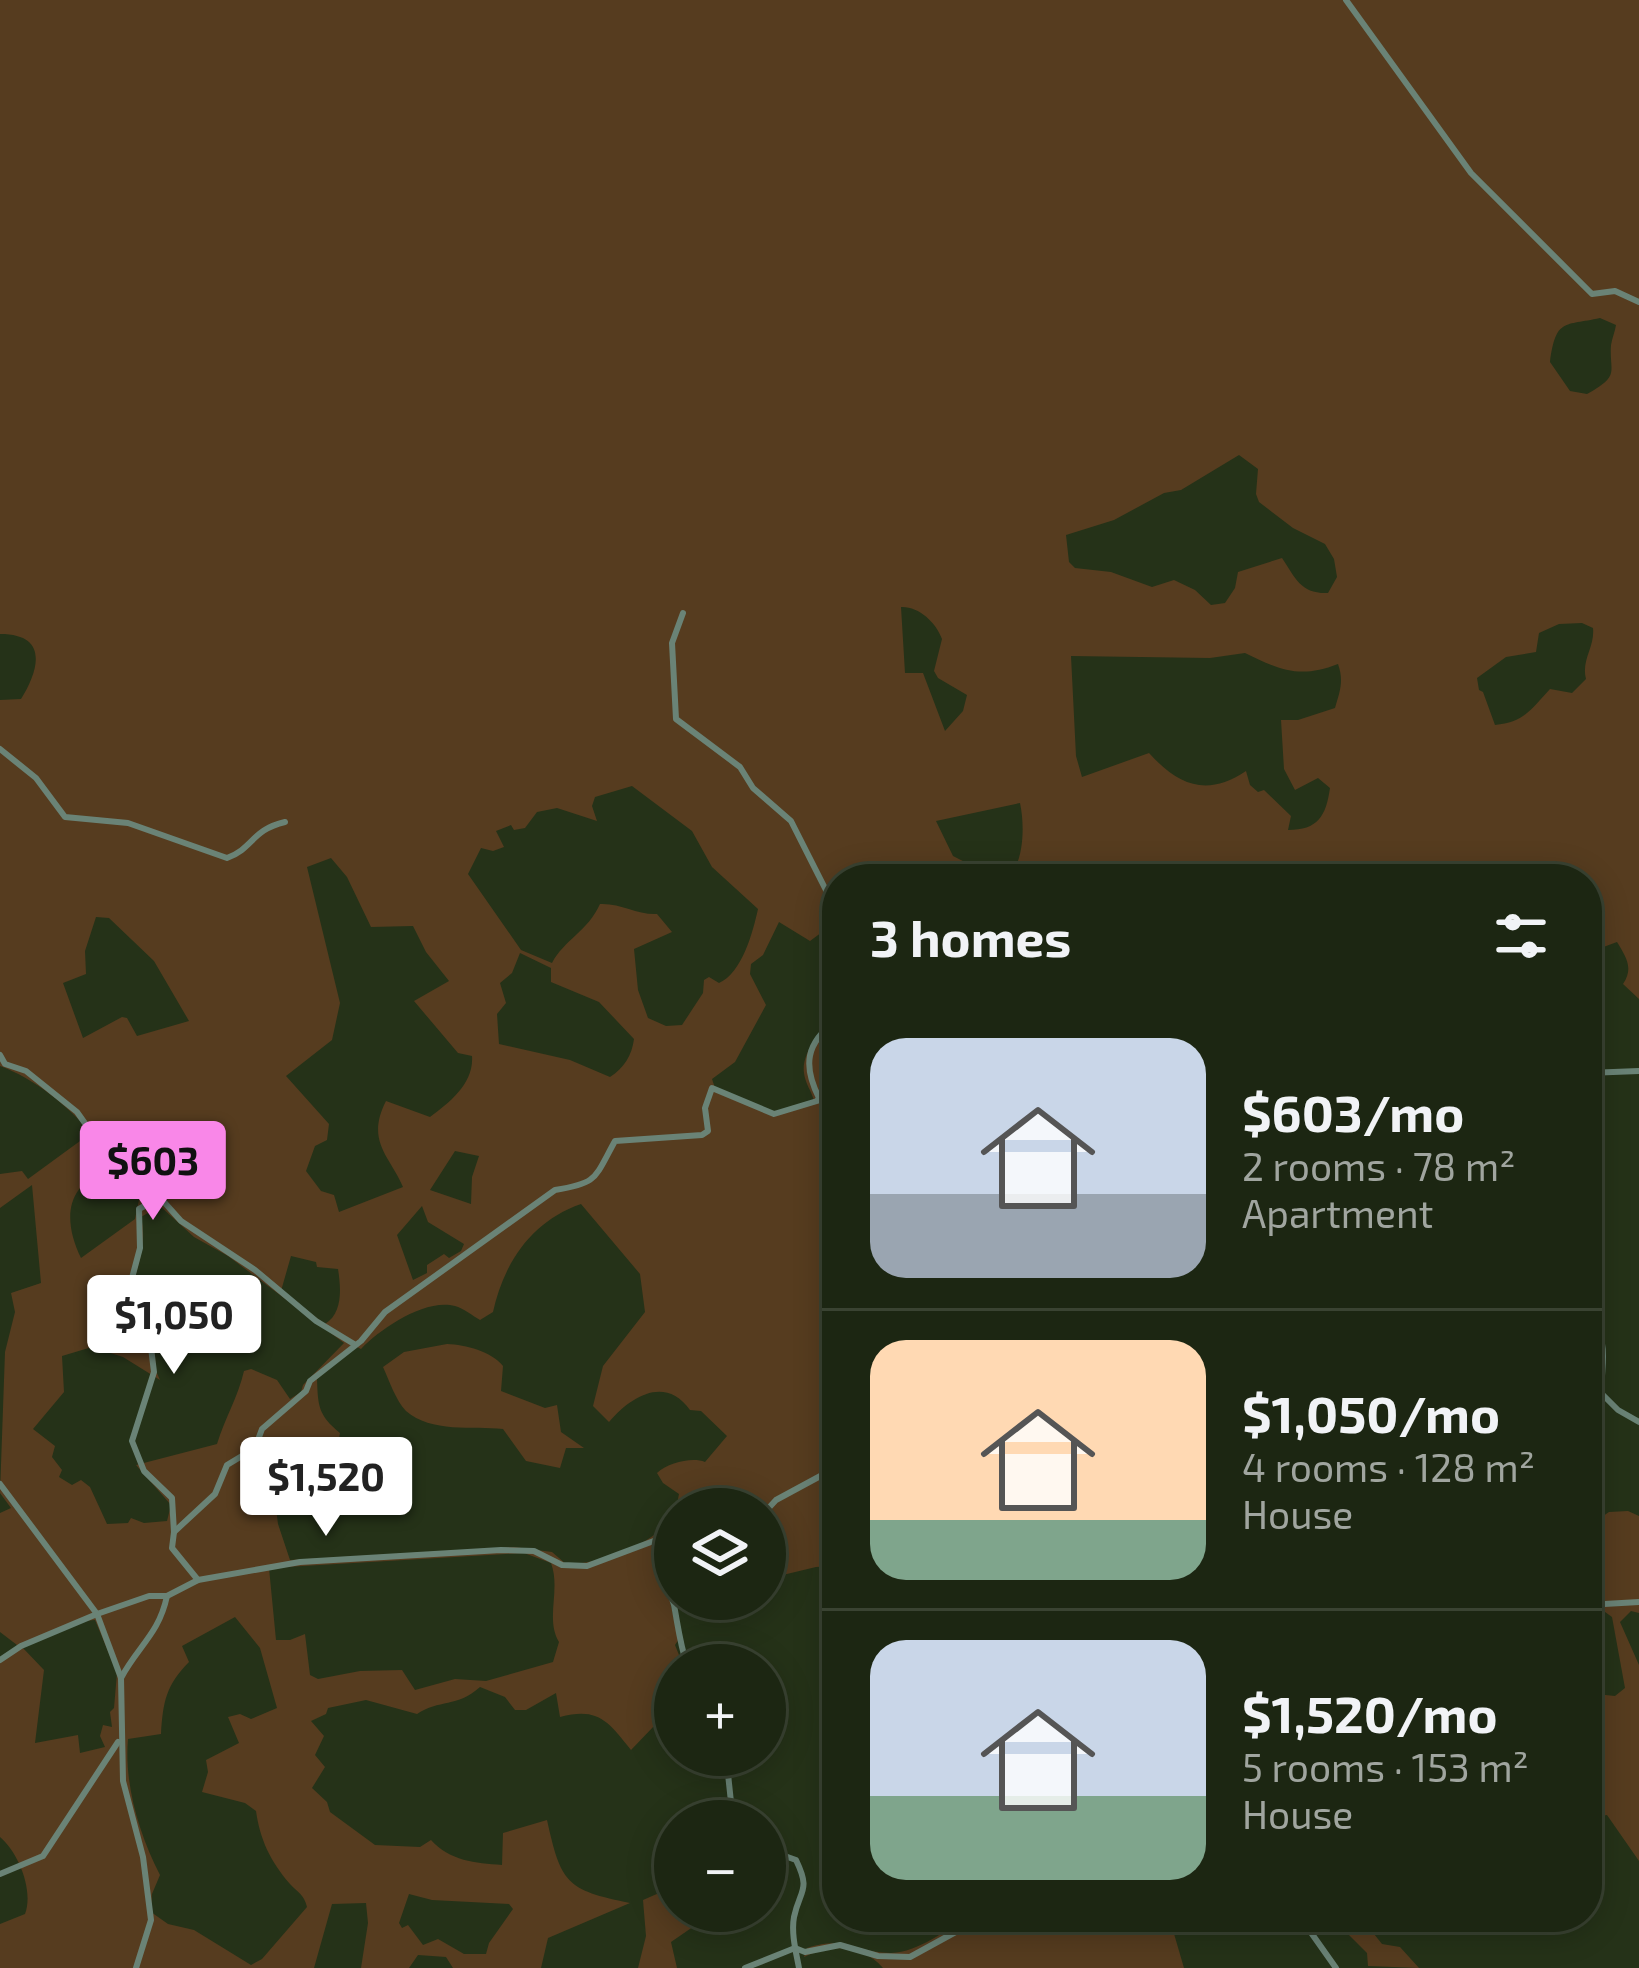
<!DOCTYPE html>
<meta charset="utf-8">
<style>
:root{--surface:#1c2612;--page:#252e1b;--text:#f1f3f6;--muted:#a0a59f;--line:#3a4332;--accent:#f987e8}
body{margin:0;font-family:"Exo 2",sans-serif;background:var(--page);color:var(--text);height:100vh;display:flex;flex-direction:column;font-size:45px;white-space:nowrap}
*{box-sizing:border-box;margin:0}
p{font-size:39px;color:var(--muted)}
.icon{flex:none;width:66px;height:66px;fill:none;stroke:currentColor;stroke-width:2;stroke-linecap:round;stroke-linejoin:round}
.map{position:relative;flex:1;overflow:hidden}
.details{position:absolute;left:822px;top:864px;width:780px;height:1068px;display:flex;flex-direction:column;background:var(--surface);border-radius:48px;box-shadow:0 6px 30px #0003,0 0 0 3px var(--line)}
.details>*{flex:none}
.buttons{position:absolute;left:654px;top:1488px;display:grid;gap:24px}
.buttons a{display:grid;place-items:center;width:132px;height:132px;border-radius:50%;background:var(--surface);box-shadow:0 6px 30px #0003,0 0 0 3px var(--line);font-size:60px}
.price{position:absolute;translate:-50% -102px;padding:0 27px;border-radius:12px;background:#fff;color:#222;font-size:39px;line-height:78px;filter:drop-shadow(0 3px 6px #0008)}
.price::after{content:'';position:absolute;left:50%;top:72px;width:36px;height:27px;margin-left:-18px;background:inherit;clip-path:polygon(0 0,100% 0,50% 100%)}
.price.selected{background:var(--accent);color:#111}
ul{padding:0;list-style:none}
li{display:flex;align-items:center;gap:36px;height:300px;padding:0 48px}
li+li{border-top:3px solid var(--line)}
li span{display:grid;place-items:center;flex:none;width:336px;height:240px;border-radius:36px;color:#555}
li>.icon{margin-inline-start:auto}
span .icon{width:144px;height:144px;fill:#fffc;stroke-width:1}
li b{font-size:51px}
h2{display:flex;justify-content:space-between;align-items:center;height:144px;padding:0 48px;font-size:51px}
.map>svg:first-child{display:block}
</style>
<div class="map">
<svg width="1639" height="1968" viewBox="0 0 1639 1968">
<rect width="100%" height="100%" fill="#253218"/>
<g fill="#563c1f" fill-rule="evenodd">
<path d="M0,0h1639v999l-16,-15c11,-16 3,-27 -6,-42l-19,7 -6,-9 -5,1v-62h-580c17,-15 18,-53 13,-76l-84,18 17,35 45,23h-161v42l-27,20 -31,-19 -16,33 -12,9 -1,10 16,31 -31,57 -23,17 3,9 60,25 39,-12c-2,-9 -9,-18 -10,-28 -3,-20 18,-46 33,-58v551l-21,1 -50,12 -1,-70h-89l3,-15 -16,-11 -6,-10c12,-11 36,-16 48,-11l22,-26 -26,-25 -11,-1c-24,-34 -58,-15 -81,12l-16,-16 10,-40 42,-54 -5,-38 -59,-70c-49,17 -77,58 -88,108l-13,8c-7,-4 -17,-12 -25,-14 -30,-8 -75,23 -94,43l-6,-3 -38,33c1,27 1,36 23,54l-2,11c-20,10 -45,11 -68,18l8,62 12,36 224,-13 38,5 14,12c35,1 92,-21 109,-51v21l-13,4 -5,10 22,91 -4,6 8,20h-8v75l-20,-15 -24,25c-23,-29 -33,-43 -71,-33l-4,-24 -30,17h-11l-10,-13 -25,-10c-23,21 -41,12 -63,27l-51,-14 -38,8 -2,6 -15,7 13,15 -9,19 10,12 -13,21 15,14 3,10 45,33 45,2 11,-7c19,21 44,23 71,25l1,-32 44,-13c14,63 19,70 83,83l-82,35 -7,30h-88l-7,-11 -28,-2 -9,13h-48l7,-45 -2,-20 -34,1 -18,64h-314v-44l25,-10c9,-24 -7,-62 -25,-77v-179l13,-6 4,-7 -17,-13v-119l11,-5 -11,-15 5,-141 10,-40 -4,-19 30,-10 -9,-98 -32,23v-34l22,-3 6,8 63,-46c-24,-28 -56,-54 -91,-67v-366l21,-1c18,-29 28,-65 -21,-65zM1600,318l16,7c-1,7 -4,13 -5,20 -2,28 10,30 -24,49l-17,-3 -20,-29c6,-44 14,-36 50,-44zM1239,455l19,14 -2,25 3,8 34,26 32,16 9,15 3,18 -9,16c-27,1 -32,-14 -46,-35l-44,14 -3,16 -10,15 -14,2 -16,-15 -21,-10 -22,7 -41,-15 -36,-4 -6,-6 -3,-27 48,-15 50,-27 17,-3zM901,607c17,-1 35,15 41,32l-8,32 4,7 29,17 -4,16 -18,20 -22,-58h-18zM1582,623l11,5c2,19 -12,32 -7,51l-14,14 -22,-4c-18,19 -26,34 -55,36l-12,-33 -4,-2 -2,-12 29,-21 30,-5 3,-19 20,-9zM1245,653c35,17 55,26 93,11 6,17 2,27 -3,44l-37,12h-17l3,49 11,21 23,-12 12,10c-4,28 -12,42 -42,42l3,-14 -27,-26 -6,2 -8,-7 -4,-14c-39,26 -67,15 -97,-18l-67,24 -6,-21 -5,-100 139,2zM632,786l60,45 20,36 46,42c-5,23 -16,64 -39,74l-10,-6 -5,3 -1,13 -21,32 -16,1 -18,-8 -10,-28 -4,-41 38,-17 -15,-18c-20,1 -36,-11 -57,-10 -12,27 -36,36 -48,59l-31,-13 -53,-76 13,-26 12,3 11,-4 -8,-16 15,-6 3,5 11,-2 12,-16 20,-4 40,13 -5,-15 3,-9zM331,858l16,19 24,50 42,-1 13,26 23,29 -35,20 44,52 14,3c2,27 -22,46 -42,61l-44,-16c-21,41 5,56 17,86l-64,25 -5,-17 -13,-4 -15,-20 9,-25 12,-6 2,-16 -43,-48 46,-36 8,-37 -33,-136zM96,917l13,1 45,43 35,60 -52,15 -10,-18 -5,-1 -39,21 -20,-55 23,-9 -1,-23zM520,953l31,15v14l48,20 35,37c-2,16 -10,29 -24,38l-40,-17 -71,-16 -2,-30 9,-11 -6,-20 12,-10zM455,1151l24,5 -7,21 -1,27 -41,-14zM107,1171l15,4 3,10 15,10 -5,24 -54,39c-18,-37 -16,-73 26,-87zM160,1206l34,31 34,19 116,87 -41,42 -2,7 -11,7 -13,-19 -26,-11 -7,2c-6,26 -19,47 -27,73l-81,21 35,40 -4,16 -23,2 -13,-5 -3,5 -21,1 -17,-37 -9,-7 -9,5 -13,-8 3,-7 -10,-13 3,-11 -22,-17 31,-37 -2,-36 30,-9 31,10 37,23 -4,-9 -3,-48 -21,-36c7,-24 15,-44 9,-70zM422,1206l6,16 36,22 -3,7 -12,7 -5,-4 -17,11v8l-14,7 -16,-45zM291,1256l25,6 1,5 21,2c3,19 5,44 -13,55l-44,-33zM524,1553l27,10c10,27 -6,56 8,79l-6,20 -67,19 -31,-2 -40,11 -13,-20 -42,1 -42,8 -8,-4 -5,-41 -15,6h-14l-7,-72zM235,1617l25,31 17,60 -26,11 -11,-5 -12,3 11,26 -33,17 2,12 -6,20 43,11 11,8c4,28 14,50 34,73 8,9 14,10 17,23l-45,52 -11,6 -57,-35 -26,-6 -17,-12 1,-18 8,-19c-21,-41 -36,-91 -32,-136l33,-5c2,-32 5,-49 28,-72l-7,-16zM95,1620l22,53 -3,35 -4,4 2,15 -9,-2 -3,11 5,11 -25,6 -2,-18 -43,8 9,-73 -22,-23 62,-26zM409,1894l23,6 77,4 4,5 -24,34 -3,11h-22l-26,-15 -15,6 -15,-20 -6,3 -3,-5z"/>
<path d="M447,1344c19,1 44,7 56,22l-2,25 44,17 12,-3 4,27 23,16h-18l-6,20 -34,-7 -23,-32c-30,-3 -72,4 -97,-18 -10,-10 -17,-31 -23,-44l21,-15z"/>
<polygon points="1628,1511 1639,1516 1639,1613 1631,1611 1620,1622 1639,1665 1639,1861 1607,1815 1587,1818 1587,1650 1596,1694 1615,1696 1625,1688 1612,1617 1587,1599 1587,1523 1590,1525 1609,1512"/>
<polygon points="675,1886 675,1911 716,1911 671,1942 677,1968 638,1968 646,1936 643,1900"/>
<path d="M969,1917h195l6,3 14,48h-301c-21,-24 -51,-24 -79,-11l3,-9c40,-13 50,5 84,5 28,-1 54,-23 78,-36z"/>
<polygon points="1346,1917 1374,1934 1382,1944 1400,1947 1419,1968 1368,1966 1367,1953 1336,1922"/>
</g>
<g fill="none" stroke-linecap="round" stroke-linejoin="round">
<g stroke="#6a8376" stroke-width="6">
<polyline points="1346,0 1471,173 1592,294 1615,291 1639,302"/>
<polyline points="683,613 672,643 676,719 740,767 753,788 791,821 837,912"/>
<path d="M0,749l36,29 29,39 63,6 99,35c27,-10 24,-28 58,-36"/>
<polyline points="0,1055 5,1064 26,1071 77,1112 94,1136 130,1164 181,1221 255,1270 316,1321 354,1344"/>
<polyline points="1587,1073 1639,1071"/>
<polyline points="159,1198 139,1209 140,1248 128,1293 148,1324 154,1372 132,1441 144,1471 172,1498 174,1532"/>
<path d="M1587,1325c26,13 12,44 15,69l16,16 21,12"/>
<polyline points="0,1484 97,1614 121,1678 123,1781 143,1857 151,1920 136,1968"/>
<polyline points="765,1512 776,1500 837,1467"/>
<path d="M661,1537c-11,23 7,45 13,68 4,21 6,39 13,60"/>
<path d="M198,1580l-26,-32 2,-16 41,-38 12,-29 28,-17 7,-19 44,-38 4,-10 51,-40 24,-29 170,-122c43,-7 39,-11 60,-49l87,-6 6,-4 -3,-23 7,-20 62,26 43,-13 2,-3c-16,-32 -14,-55 18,-78"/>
<polyline points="1587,1605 1639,1602"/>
<polyline points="0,1660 21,1646 97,1614 149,1596 167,1596 198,1580 300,1562 501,1550 534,1551 562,1565 587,1566 675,1533"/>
<path d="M121,1678c17,-32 38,-44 46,-82"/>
<polyline points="726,1755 733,1821"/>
<path d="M765,1849l31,11c15,31 4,29 -2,57 -3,16 2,35 5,51"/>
<polyline points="0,1874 43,1856 118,1742"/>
<polyline points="1300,1917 1336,1968"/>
<polyline points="745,1968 795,1948 805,1952 840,1945 878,1956 910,1957 983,1917"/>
</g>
</g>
</svg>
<div class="buttons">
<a><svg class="icon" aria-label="layers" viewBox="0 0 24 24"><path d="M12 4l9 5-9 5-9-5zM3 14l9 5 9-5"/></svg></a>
<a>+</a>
<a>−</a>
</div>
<b class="price selected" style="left:153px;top:1223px">$603</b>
<b class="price" style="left:174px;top:1377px">$1,050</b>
<b class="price" style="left:326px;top:1539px">$1,520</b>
<section class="details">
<h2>3 homes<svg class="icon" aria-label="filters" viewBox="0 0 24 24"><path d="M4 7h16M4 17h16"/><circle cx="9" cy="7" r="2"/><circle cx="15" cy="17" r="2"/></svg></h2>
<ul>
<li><span style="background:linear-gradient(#c9d6e8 65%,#9aa5b1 0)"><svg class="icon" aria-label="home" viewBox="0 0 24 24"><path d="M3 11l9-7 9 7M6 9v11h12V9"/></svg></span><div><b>$603/mo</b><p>2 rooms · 78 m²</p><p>Apartment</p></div></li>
<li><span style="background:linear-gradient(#ffd9b3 75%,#7fa58c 0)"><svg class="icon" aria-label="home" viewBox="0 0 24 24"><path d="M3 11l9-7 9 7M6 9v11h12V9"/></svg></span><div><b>$1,050/mo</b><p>4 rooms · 128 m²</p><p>House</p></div></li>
<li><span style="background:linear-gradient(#c9d6e8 65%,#7fa58c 0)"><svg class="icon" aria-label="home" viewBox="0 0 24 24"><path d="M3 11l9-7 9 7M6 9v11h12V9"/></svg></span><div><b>$1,520/mo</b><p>5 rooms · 153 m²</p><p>House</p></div></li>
</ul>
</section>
</div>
